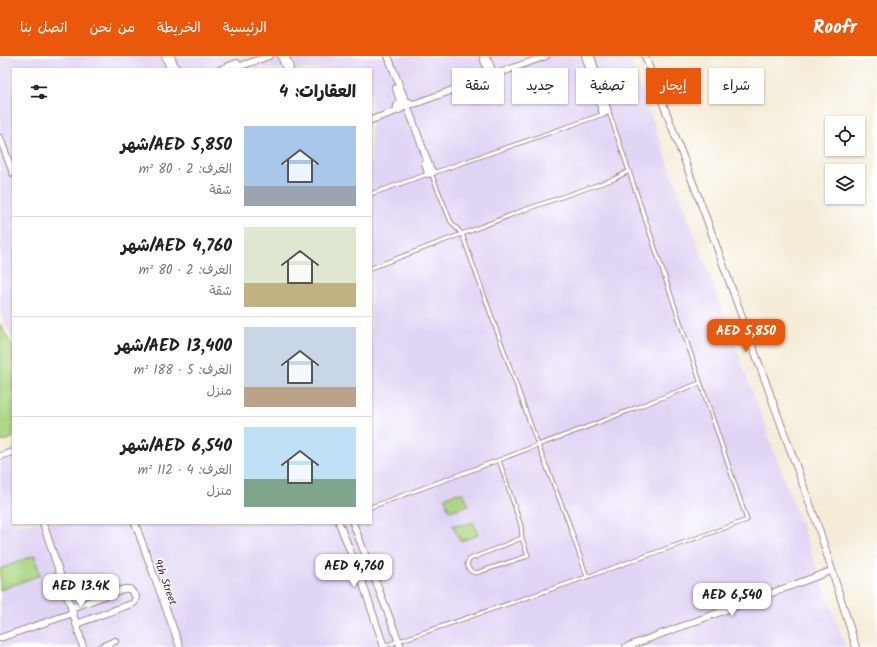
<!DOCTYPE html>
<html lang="ar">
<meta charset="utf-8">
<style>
:root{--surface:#fff;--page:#f2f2f2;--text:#222;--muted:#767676;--line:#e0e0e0;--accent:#ea580c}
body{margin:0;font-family:Kalam,"Playpen Sans Arabic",sans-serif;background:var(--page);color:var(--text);direction:rtl;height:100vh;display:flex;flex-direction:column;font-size:15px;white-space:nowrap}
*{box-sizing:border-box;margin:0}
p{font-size:13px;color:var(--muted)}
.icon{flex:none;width:22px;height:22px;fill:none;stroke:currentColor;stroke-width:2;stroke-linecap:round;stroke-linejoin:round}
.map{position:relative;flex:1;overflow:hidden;direction:ltr}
.side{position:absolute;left:12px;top:12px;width:360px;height:456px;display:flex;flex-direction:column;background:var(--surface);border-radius:0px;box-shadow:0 1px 3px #0004;direction:rtl}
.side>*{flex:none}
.top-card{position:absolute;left:384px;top:12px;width:380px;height:36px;direction:rtl;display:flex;gap:8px}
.controls{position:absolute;left:825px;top:60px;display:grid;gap:8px}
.controls a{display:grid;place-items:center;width:40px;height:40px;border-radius:0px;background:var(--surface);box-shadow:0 1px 3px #0004;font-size:20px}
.price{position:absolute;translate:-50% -34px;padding:0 9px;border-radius:8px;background:#fff;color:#222;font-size:13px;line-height:26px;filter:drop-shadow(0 1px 2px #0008)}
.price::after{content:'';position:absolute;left:50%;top:24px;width:12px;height:9px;margin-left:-6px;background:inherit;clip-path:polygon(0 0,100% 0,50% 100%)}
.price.current{background:var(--accent);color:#fff}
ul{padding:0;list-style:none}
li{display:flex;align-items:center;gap:12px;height:100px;padding:0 16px}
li+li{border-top:1px solid var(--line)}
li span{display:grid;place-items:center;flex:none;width:112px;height:80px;border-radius:0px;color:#555}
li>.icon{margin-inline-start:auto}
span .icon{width:48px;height:48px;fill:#fffc;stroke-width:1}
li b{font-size:17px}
h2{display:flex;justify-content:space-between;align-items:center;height:48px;padding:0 16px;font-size:17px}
.pill{padding:0 14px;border-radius:0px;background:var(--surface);box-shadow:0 1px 3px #0004;font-size:14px;line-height:36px}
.pill.current{background:var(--accent);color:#fff}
header{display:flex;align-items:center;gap:24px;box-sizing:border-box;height:56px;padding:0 20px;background:var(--accent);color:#fff}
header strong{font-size:19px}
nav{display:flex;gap:22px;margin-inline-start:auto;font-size:14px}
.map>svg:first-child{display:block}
</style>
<header>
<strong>Roofr</strong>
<nav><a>الرئيسية</a><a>الخريطة</a><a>من نحن</a><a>اتصل بنا</a></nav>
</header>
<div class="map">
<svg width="877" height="591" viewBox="0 0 877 591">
<rect width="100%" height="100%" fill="#fff"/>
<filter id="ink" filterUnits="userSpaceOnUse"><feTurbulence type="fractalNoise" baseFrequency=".025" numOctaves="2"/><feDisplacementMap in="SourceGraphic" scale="8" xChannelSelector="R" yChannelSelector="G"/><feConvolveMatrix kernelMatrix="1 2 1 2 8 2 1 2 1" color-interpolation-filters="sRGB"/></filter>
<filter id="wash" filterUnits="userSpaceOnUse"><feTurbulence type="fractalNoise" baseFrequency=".012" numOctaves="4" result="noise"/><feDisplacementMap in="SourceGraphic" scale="16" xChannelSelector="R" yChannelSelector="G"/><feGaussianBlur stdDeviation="0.9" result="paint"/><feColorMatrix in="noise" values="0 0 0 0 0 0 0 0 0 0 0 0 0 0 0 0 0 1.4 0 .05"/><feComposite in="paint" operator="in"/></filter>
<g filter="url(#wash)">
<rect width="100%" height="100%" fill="#f4ecd7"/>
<polygon fill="#e0d4f4" points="0,0 629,0 846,591 0,591 0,403 13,391 13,467 371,467 371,13 13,13 13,286 0,255"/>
<g fill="#acd783" stroke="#7b7b57">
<polygon points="0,268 13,292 13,382 0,386"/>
<polygon points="463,437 469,449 449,455 445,442 453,438"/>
<polygon points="473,466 477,476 477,480 460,485 453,469 464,469"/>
<polygon points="35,499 40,519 0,534 0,513"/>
</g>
</g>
<g filter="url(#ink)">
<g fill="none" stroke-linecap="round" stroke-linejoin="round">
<defs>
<g id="lane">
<polyline points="431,117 451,166 462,178 524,154 614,123 629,115"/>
<polyline points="433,117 604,58"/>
<polyline points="371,138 428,118"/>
<polyline points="371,212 462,178 538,389 499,404 371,451"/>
<path d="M499,404l22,66 1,12 -52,21 -3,4c1,6 2,8 9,10l52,-17 -6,-18"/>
<path d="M587,521l-19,-56 -30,-76c55,-19 108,-42 162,-62"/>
<polyline points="384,590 587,521 747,464 609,56"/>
</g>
<g id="street">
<polyline points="165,0 170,13"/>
<polyline points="171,0 176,13"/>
<polyline points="281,0 286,13"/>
<polyline points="286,0 290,13"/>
<polyline points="483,0 489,21"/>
<polyline points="585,0 591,18 603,58"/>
<polyline points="591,0 608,56"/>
<polyline points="645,0 704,156 819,473 856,591"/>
<polyline points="487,2 494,19"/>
<polyline points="221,13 237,7"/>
<polyline points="232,13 269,0"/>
<polyline points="396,32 400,45 397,51"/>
<polyline points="397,50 409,46"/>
<polyline points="371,64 399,54 407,49 388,0"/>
<polyline points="0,82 13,117"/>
<polyline points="425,107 428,118"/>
<polyline points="433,116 430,112 407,49 417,47 546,0"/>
<polyline points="0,400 13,396"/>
<polyline points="135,467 180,591"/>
<polyline points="339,467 361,522 384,591"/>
<polyline points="353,467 401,591"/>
<polyline points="71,552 124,533 130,533 136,541 134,547 76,568"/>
<polyline points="73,557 83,591"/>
<polyline points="0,582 73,557 43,467"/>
<polyline points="101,591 115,585"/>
<polyline points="626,591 831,515"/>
</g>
</defs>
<use href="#lane" stroke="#9f8681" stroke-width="5"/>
<use href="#street" stroke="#9f8681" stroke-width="8"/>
<use href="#lane" stroke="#fff" stroke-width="3"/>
<use href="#street" stroke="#fff" stroke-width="6"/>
</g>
</g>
<g text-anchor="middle" stroke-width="3" stroke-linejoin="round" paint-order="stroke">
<g font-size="11" fill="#4a1f2b" stroke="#fff">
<text transform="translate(166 526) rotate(70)" y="4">9th Street</text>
</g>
</g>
</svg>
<div class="controls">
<a><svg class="icon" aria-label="locate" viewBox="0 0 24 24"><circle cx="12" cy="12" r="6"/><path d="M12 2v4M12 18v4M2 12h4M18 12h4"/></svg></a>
<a><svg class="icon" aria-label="layers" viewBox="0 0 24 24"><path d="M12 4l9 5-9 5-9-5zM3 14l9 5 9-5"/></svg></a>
</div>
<b class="price current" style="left:746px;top:297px">AED 5,850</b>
<b class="price" style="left:354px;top:532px">AED 4,760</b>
<b class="price" style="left:81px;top:552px">AED 13.4K</b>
<b class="price" style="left:732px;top:561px">AED 6,540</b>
<div class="top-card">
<a class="pill">شراء</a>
<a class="pill current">إيجار</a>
<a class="pill">تصفية</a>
<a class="pill">جديد</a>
<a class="pill">شقة</a>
</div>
<section class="side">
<h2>العقارات: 4<svg class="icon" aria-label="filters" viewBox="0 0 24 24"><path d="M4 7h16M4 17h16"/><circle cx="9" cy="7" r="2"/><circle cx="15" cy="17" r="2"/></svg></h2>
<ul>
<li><span style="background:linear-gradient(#a9c7e8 75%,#9aa5b1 0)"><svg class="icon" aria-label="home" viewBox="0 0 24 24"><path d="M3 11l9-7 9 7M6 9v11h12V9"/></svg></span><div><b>AED 5,850/شهر</b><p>الغرف: 2 · 80 m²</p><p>شقة</p></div></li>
<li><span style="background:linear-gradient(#dfe7d0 70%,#c2b280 0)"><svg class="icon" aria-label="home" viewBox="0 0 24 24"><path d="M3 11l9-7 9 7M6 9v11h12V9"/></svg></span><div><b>AED 4,760/شهر</b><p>الغرف: 2 · 80 m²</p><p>شقة</p></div></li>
<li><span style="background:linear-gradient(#c9d6e8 75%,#b9a48a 0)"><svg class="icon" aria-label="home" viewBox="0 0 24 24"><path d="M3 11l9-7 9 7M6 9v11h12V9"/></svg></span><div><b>AED 13,400/شهر</b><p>الغرف: 5 · 188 m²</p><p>منزل</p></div></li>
<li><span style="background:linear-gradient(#bfe0f5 65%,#7fa58c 0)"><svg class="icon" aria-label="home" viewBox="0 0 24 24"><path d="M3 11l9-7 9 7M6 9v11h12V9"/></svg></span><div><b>AED 6,540/شهر</b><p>الغرف: 4 · 112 m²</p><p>منزل</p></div></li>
</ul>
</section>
</div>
